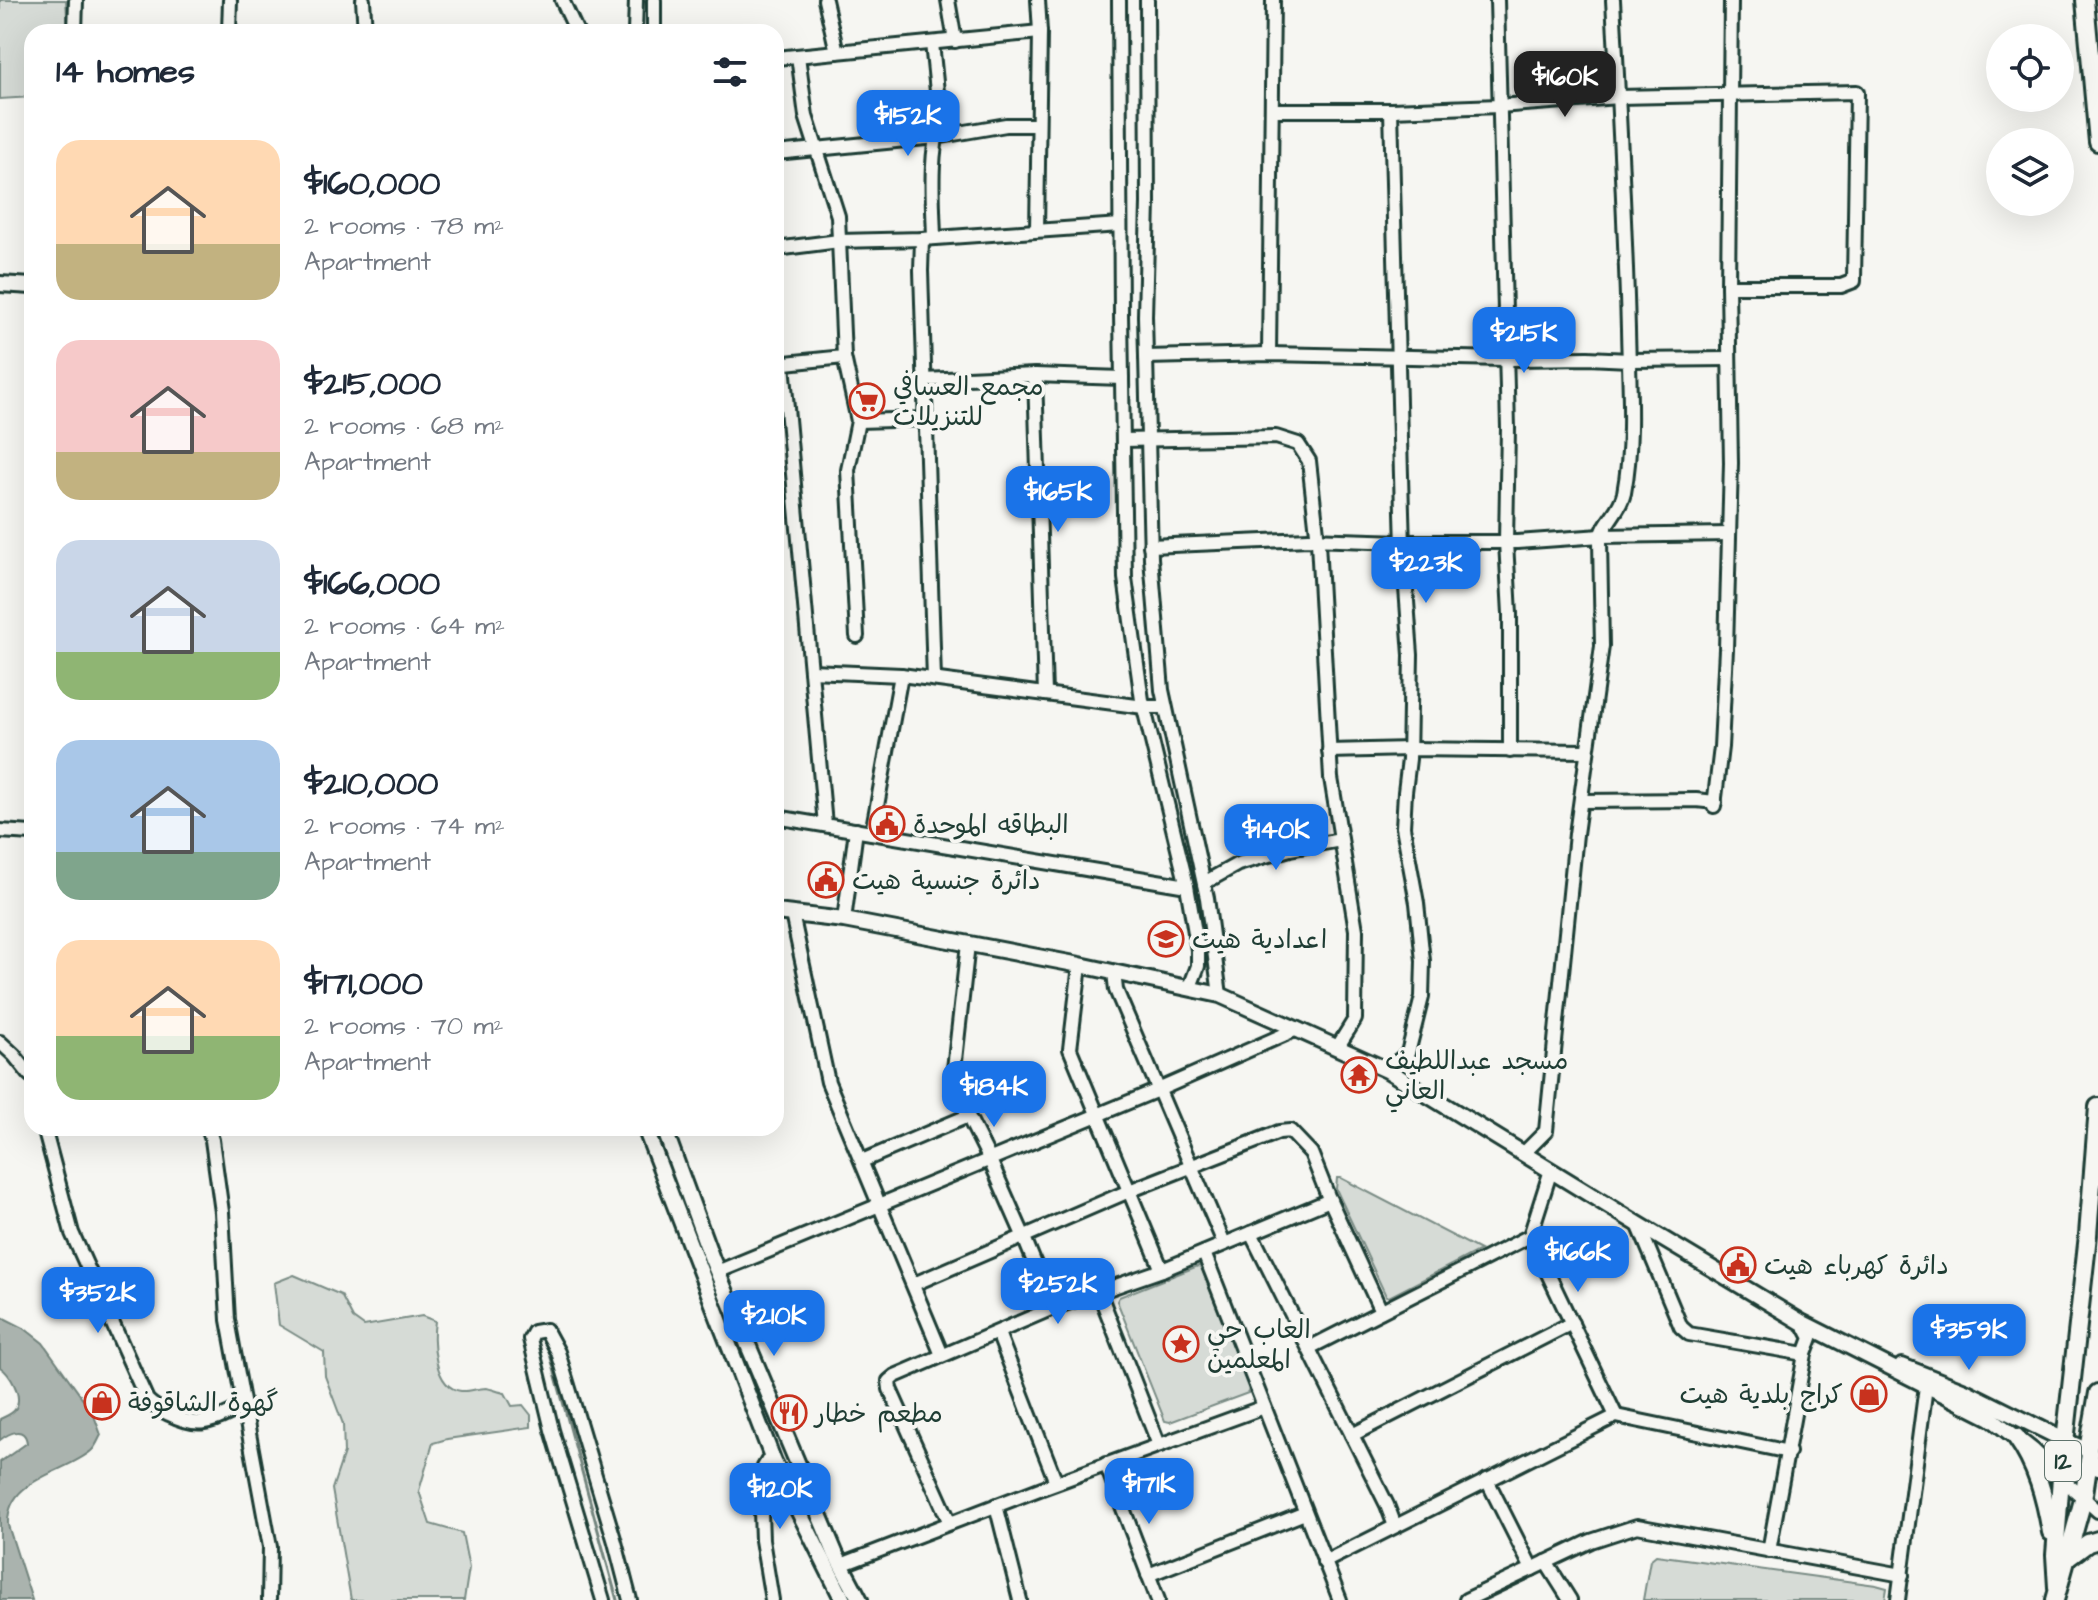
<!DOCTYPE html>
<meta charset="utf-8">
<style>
:root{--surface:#fff;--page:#f6f6f7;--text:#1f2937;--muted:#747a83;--accent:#1a73e8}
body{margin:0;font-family:"Architects Daughter","Playpen Sans Arabic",sans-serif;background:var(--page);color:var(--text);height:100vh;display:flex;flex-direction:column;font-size:30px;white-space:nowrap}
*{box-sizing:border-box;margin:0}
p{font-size:26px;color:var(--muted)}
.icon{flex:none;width:44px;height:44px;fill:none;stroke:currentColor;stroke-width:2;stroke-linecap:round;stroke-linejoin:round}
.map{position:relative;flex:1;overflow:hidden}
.sheet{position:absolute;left:24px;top:24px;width:760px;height:1112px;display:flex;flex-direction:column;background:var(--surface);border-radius:24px;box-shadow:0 8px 32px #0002}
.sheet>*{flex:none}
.controls{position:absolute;left:1986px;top:24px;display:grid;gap:16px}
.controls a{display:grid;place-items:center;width:88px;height:88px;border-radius:50%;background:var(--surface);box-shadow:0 8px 32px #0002;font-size:40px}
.price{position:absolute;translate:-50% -68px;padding:0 18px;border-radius:16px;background:var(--accent);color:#fff;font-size:26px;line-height:52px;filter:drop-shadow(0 2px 4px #0008)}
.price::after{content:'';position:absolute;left:50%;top:48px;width:24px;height:18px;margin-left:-12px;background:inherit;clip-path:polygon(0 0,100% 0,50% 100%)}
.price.current{background:#222;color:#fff}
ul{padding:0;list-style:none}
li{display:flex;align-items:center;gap:24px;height:200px;padding:0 32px}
li span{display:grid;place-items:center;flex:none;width:224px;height:160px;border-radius:24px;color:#555}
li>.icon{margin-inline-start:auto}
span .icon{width:96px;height:96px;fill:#fffc;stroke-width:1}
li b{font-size:34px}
h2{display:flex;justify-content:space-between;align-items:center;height:96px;padding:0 32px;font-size:34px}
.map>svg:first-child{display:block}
</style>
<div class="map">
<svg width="2098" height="1600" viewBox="0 0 2098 1600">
<rect width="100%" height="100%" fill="#f6f6f2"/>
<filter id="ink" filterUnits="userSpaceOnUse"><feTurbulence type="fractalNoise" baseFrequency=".0125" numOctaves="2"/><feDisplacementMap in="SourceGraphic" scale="16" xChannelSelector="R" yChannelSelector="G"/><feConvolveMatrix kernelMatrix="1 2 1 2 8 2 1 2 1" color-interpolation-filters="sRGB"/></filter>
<g filter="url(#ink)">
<g fill="#d6dbd6" stroke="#7a8c85" stroke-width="2">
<polygon points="0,0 66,0 68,32 32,32 32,97 0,99"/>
<polygon points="1337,1178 1341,1178 1480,1250 1389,1297 1386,1296 1336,1189"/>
<polygon points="1198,1266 1201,1267 1249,1388 1248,1393 1170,1422 1165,1421 1117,1301 1119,1297"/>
<path d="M294,1275l47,20 12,23 11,8 58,-10 13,5c-3,21 -1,67 26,70 8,1 17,-3 25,-3 6,1 13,4 19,5l7,13 11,-1 8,10v12l-84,12 -14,4 -14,48 11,33 32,9 7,35 -5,32h-113l-19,-111 12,-36 -1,-29 -18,-48 -1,-24 -45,-27 -5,-42z"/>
<polygon points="1656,1555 1876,1585 1887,1588 1885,1600 1643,1600 1650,1560"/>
</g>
<path fill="#aab3ae" stroke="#72847d" stroke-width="2" d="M0,1316l24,12 19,15 50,70 8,22c-3,5 -5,12 -10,16 -27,23 -85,27 -83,74l24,75h-32v-138l27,-19c-2,-18 -18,-10 -27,-3v-21c6,-3 13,-5 16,-11 7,-13 -6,-34 -16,-41z"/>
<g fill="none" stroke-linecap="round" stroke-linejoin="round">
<polyline stroke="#72847d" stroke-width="3" points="547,1343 617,1600"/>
<defs>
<g id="minor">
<polyline points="363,0 365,32"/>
<polyline points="562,0 577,32"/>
<polyline points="825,0 837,52"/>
<polyline points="948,0 955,41"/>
<polyline points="1119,0 1121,314 1125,578 1142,700 1187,886 1198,950 1198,966 1190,987"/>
<polyline points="1147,0 1148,203 1145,316 1151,558 1162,690 1207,898 1220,995"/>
<polyline points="1497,0 1508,428 1506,542 1510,614 1510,751"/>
<polyline points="75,32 76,0"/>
<polyline points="229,32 230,0"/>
<polyline points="635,32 636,0"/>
<polyline points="654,32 654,0"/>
<path d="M932,43l8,78c-11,37 -7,79 -6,117"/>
<polyline points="798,56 806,116 838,216 844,357 858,421 848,470 857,636"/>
<polyline points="776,58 1040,32"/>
<polyline points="1272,110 1391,110 1499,106 1618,97 1857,92 1854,281 1841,286 1728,286"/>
<polyline points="776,153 936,137 1006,125 1038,125"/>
<polyline points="1037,230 1040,32 1038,0"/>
<polyline points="922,239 921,271 934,679"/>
<polyline points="776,249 839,241 922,239 1120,225"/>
<polyline points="1269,354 1273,0"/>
<polyline points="1146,357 1269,354 1506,359 1588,358 1629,360 1729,359"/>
<polyline points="776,364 844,357"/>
<polyline points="783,364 825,825"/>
<polyline points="1035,375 1045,694"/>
<polyline points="924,380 1035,375 1122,378"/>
<polyline points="858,421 926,419"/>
<polyline points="1123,440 1276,437 1298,444 1309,461 1318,542 1331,778 1356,930 1355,1019 1337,1048"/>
<polyline points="1150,546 1309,539 1403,542 1517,542 1601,536 1729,534"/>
<polyline points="811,671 901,675 1144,707 1165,707"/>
<polyline points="1329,751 1410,749 1587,751"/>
<polyline points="1581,801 1696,800 1715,802"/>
<polyline points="1714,806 1721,747 1726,649 1731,463 1728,286 1731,0"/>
<polyline points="776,817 1187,886"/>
<polyline points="0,831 32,833"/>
<polyline points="872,833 901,675"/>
<polyline points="1204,883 1238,864 1290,849 1341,840"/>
<polyline points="792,914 828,1082 942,1355"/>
<polyline points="844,920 856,830"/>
<polyline points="968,944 953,1078 968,1116 989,1158 1023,1235 1053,1308"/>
<polyline points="1080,965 1070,1049 1162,1270"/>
<polyline points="1114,972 1116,990 1224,1243"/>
<polyline points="0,1042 14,1055 30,1075 32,1074"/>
<polyline points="1387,1070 1408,1053 1422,997 1423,961 1417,903 1403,827 1405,792 1409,759 1411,655 1403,548 1391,110"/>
<path d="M44,1128l28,105 75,167c7,7 13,10 22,14 34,17 43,6 76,-8"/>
<polyline points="208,1128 212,1140 222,1212 228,1320 270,1547 269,1600"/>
<path d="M1524,1153l22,-22 30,-297 26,-188 -2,-105c3,-19 20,-29 24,-48 10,-54 5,-110 4,-164 -3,-110 -9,-219 -15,-329"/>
<polyline points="862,1161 968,1116"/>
<polyline points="1551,1170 1530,1236 1616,1416"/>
<polyline points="1638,1224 1681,1327 1689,1334 1805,1354"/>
<polyline points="1251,1233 1387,1505 1395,1526"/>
<polyline points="1204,1253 1340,1600"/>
<polyline points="717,1272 1158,1090 1297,1029"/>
<polyline points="914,1284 1129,1191 1279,1132 1290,1131 1311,1153 1328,1196 1381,1311"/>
<polyline points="1099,1292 1159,1445"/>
<polyline points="998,1333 1056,1482"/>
<polyline points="1309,1348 1530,1236"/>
<polyline points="1352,1435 1572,1323"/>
<path d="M2066,1441c18,4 23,12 32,28"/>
<polyline points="771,1455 764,1467 760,1482 762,1540 772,1600"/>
<polyline points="1106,1464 1158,1600"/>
<polyline points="2061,1478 2098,1511"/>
<polyline points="1487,1480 1532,1569"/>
<polyline points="996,1505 1020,1600"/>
<polyline points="950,1523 890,1389 889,1381 895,1376 1053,1308 1162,1270 1330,1200"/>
<polyline points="1769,1551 1805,1354 1811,1338 1803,1323"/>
<polyline points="1324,1562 1616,1416 1789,1452"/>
<polyline points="1546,1562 1570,1600"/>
<polyline points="841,1565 1042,1488 1264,1407"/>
<polyline points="1148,1575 1305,1513"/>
<polyline points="603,1600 552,1430 530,1339 534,1332 546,1330 558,1352 615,1542 630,1600"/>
<polyline points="1466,1600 1591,1541 1637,1526 1902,1575"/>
<polyline points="1898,1600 1926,1386"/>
</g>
<g id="major">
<polyline points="0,284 32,286"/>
<polyline points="776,912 844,920 1080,965 1220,995 1387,1070 1638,1224 1803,1323 1991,1418 2033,1451 2061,1478"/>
<polyline points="645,1128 774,1462 843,1600"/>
<polyline points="664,1128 712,1259 836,1555 860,1600"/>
<polyline points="1902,1366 1965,1391 2066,1441"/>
</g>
<g id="highway">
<polyline points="2085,0 2098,142"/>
<path d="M2016,1437c21,29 29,61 35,95"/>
<polyline points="2065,1560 2088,1543 2098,1540"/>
<polyline points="2057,1587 2055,1555 2061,1478 2088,1235 2098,1107"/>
<polyline points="2055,1600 2083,1500 2090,1454 2088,1450 2098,1393"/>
</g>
</defs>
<use href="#minor" stroke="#1f3d34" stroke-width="18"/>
<use href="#major" stroke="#1f3d34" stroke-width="20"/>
<use href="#highway" stroke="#1f3d34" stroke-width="22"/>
<use href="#minor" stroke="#f6f6f2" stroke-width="12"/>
<use href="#major" stroke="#f6f6f2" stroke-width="14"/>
<use href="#highway" stroke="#f6f6f2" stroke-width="16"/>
</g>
</g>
<defs>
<symbol id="supermarket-ring" viewBox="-11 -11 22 22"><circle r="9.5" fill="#f6f6f2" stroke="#c8321e" stroke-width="1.5"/><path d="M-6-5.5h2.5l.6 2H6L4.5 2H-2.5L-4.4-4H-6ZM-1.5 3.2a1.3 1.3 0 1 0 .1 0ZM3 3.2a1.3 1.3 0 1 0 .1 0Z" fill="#c8321e"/></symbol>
<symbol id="civic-ring" viewBox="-11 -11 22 22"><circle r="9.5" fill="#f6f6f2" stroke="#c8321e" stroke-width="1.5"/><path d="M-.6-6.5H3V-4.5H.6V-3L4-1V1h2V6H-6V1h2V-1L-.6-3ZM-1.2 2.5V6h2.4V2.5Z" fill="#c8321e"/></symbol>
<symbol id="school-ring" viewBox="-11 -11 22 22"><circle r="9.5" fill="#f6f6f2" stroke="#c8321e" stroke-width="1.5"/><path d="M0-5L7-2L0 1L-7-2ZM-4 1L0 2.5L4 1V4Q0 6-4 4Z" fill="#c8321e"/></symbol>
<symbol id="temple-ring" viewBox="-11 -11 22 22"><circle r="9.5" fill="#f6f6f2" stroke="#c8321e" stroke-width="1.5"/><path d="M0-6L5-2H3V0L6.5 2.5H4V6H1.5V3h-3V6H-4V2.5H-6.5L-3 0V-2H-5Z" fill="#c8321e"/></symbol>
<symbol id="sight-ring" viewBox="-11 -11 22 22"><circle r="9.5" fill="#f6f6f2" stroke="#c8321e" stroke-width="1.5"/><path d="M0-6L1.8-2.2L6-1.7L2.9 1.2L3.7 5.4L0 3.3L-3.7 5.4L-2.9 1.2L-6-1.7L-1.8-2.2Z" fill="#c8321e"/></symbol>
<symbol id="shop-ring" viewBox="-11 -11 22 22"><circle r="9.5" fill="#f6f6f2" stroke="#c8321e" stroke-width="1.5"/><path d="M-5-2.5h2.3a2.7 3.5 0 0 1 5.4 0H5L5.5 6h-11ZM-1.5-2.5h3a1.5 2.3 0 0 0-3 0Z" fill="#c8321e"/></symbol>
<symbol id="restaurant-ring" viewBox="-11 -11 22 22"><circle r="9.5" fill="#f6f6f2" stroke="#c8321e" stroke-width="1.5"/><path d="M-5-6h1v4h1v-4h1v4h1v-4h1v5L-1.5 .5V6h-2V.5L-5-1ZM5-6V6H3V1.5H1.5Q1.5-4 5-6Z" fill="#c8321e"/></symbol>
</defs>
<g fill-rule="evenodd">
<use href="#supermarket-ring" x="847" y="381" width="40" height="40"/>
<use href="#civic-ring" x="867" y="804" width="40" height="40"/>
<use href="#civic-ring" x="806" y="860" width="40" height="40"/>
<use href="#school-ring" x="1146" y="919" width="40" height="40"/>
<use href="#temple-ring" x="1339" y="1055" width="40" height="40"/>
<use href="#civic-ring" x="1718" y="1245" width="40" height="40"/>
<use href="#sight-ring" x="1161" y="1324" width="40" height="40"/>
<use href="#shop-ring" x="1849" y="1374" width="40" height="40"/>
<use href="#shop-ring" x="82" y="1382" width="40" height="40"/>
<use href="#restaurant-ring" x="769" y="1393" width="40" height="40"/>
</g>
<g text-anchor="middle" stroke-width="8" stroke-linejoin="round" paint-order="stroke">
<rect fill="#f6f6f2" stroke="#60746d" stroke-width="2" x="2045" y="1441" width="36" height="40" rx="6"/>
<g font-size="24" font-weight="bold" fill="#1f3d34">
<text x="2063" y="1469">12</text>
</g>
<g font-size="26" fill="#1f3d34" stroke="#f6f6f2" text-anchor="start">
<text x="893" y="395">مجمع العسافي<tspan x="893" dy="30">للتنزيلات</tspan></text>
<text x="913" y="833">البطاقه الموحدة</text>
<text x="852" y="889">دائرة جنسية هيت</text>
<text x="1192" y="948">اعدادية هيت</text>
<text x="1385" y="1069">مسجد عبداللطيف<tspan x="1385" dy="30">العاني</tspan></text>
<text x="1764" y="1274">دائرة كهرباء هيت</text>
<text x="1207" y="1338">العاب حي<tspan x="1207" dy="30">المعلمين</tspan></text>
<text x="1843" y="1403" text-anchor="end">كراج بلدية هيت</text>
<text x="128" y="1411">گهوة الشاقوفة</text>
<text x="815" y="1422">مطعم خطار</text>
</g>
</g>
</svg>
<div class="controls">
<a><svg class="icon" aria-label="locate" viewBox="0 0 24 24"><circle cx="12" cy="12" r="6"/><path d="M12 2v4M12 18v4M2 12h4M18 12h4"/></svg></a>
<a><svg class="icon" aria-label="layers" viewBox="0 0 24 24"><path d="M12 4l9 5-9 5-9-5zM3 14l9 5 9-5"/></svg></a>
</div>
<b class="price current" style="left:1565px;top:119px">$160K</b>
<b class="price" style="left:908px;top:158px">$152K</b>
<b class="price" style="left:1524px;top:375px">$215K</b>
<b class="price" style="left:1058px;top:534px">$165K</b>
<b class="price" style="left:1426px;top:605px">$223K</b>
<b class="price" style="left:1276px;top:872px">$140K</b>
<b class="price" style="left:994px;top:1129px">$184K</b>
<b class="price" style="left:1578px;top:1294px">$166K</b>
<b class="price" style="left:1058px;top:1326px">$252K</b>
<b class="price" style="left:98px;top:1335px">$352K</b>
<b class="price" style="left:774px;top:1358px">$210K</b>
<b class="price" style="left:1969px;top:1372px">$359K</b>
<b class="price" style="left:1149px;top:1526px">$171K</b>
<b class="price" style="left:780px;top:1531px">$120K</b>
<section class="sheet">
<h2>14 homes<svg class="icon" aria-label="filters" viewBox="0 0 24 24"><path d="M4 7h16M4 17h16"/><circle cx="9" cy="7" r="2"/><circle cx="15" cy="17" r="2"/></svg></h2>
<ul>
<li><span style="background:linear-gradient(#ffd9b3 65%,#c2b280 0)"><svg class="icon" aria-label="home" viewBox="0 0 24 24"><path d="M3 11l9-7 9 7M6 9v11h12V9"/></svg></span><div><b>$160,000</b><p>2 rooms · 78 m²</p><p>Apartment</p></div></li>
<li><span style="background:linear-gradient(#f6c9c9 70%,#c2b280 0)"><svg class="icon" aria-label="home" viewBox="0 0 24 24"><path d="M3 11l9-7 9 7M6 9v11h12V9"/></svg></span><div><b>$215,000</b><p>2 rooms · 68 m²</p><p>Apartment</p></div></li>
<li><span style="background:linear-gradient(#c9d6e8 70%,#8fb573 0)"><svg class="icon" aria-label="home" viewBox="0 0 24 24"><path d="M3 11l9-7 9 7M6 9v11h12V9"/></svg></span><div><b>$166,000</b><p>2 rooms · 64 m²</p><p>Apartment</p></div></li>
<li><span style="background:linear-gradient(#a9c7e8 70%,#7fa58c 0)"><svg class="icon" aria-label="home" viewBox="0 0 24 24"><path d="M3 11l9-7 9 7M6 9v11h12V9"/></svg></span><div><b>$210,000</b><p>2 rooms · 74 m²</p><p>Apartment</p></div></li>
<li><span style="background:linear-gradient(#ffd9b3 60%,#8fb573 0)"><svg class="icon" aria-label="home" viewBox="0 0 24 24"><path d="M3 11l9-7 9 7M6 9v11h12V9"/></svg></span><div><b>$171,000</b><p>2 rooms · 70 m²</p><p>Apartment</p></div></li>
</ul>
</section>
</div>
